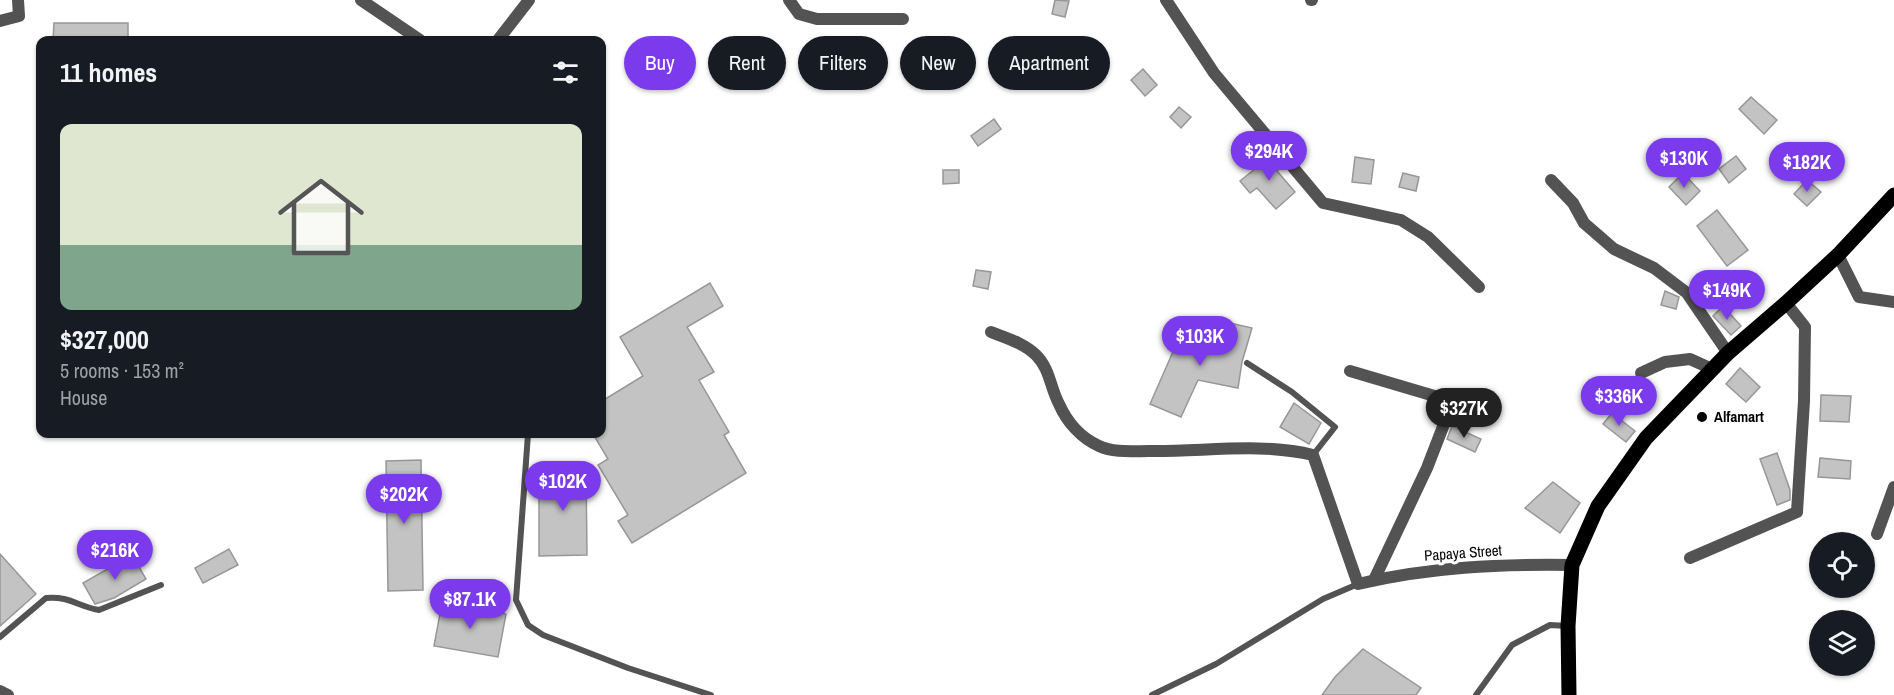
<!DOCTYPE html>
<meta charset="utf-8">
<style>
:root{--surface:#171b24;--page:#20242c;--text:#f1f3f6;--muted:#9ea1a6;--accent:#7c3aed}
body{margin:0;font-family:"Archivo Narrow",sans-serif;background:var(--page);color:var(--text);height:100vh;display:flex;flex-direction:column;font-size:22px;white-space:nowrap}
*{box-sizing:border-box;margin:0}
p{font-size:20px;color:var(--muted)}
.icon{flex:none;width:33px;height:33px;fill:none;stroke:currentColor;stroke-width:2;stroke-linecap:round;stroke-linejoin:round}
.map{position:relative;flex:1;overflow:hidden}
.details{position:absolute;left:36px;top:36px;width:570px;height:402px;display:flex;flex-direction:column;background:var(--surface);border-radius:12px;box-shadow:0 2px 4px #0004}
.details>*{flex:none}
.banner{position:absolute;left:624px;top:36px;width:570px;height:54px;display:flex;gap:12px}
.controls{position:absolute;left:1809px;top:532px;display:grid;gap:12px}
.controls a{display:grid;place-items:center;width:66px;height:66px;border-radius:50%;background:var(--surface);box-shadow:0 2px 4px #0004;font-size:30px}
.price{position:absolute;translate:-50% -51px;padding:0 14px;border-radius:21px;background:var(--accent);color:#fff;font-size:20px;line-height:39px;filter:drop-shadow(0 2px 3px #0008)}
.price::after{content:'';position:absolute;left:50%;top:36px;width:18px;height:14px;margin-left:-9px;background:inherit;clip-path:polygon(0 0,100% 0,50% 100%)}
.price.current{background:#222;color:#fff}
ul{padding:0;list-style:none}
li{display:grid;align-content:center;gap:12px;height:318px;padding:0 24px}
li span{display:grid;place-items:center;height:186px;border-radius:12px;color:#555}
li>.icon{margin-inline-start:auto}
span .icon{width:108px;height:108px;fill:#fffc;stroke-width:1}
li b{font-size:26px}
h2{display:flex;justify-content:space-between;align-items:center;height:72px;padding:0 24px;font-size:26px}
.tag{padding:0 21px;border-radius:27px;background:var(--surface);box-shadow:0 2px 4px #0004;font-size:21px;line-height:54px}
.tag.current{background:var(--accent);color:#fff}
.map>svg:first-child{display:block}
</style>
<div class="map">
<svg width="1894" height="695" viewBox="0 0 1894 695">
<rect width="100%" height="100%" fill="#fff"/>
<g fill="#c3c3c3" stroke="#979797" stroke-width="1.5">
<polygon points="1055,0 1069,1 1065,17 1052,14"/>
<polygon points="54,23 128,23 128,40 53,40"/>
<polygon points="1143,69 1157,85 1145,96 1131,80"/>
<polygon points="1751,97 1777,120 1764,134 1739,109"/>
<polygon points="1179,107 1191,117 1181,128 1170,117"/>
<polygon points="994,119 1001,129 978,146 971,136"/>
<polygon points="1272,155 1282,167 1277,171 1295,192 1276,209 1257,188 1250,193 1240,181"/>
<polygon points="1736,156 1746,169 1729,183 1719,169"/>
<polygon points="1355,157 1374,160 1371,184 1352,182"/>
<polygon points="943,170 959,170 959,183 943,184"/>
<polygon points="1403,173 1419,177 1416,191 1399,187"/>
<polygon points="1683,173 1700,191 1686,205 1669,187"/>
<polygon points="1807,180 1821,192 1807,206 1794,194"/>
<polygon points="1717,210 1748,250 1727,266 1697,226"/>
<polygon points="976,270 991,272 988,289 973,286"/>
<polygon points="710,283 723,306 687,327 714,372 699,380 729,432 724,435 746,473 632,543 618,521 628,515 598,465 608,459 593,434 602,434 602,401 643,376 620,337"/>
<polygon points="1665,291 1679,297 1676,309 1661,305"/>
<polygon points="1723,306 1741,326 1731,335 1713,316"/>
<polygon points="1230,323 1252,328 1242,362 1238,388 1198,380 1181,417 1150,404 1183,329 1224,347"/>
<polygon points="1740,368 1760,387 1746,402 1726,384"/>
<polygon points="1821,395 1851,396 1849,422 1820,421"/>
<polygon points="1294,403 1321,423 1309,444 1280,427"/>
<polygon points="1612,413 1635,431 1626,442 1603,424"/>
<polygon points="1452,426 1481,439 1475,452 1447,439"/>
<polygon points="1777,453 1790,490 1790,500 1777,505 1760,459"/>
<polygon points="1820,458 1851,461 1850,479 1818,477"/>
<polygon points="421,460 423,590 388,591 386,461"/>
<polygon points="586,468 587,555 539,556 539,469"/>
<polygon points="1553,482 1580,503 1560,533 1525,508"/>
<polygon points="229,549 238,565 203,583 195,568"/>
<polygon points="0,554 36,594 0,626"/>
<polygon points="132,555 146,579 114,598 95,604 83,583"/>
<polygon points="442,603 506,614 498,657 434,646"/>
<polygon points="1363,649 1421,688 1416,695 1322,695 1335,677"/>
</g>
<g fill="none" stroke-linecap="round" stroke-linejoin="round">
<g stroke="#535353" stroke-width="6">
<polyline points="1247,363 1292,392 1335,427 1313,455"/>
<polyline points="528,434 516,600 528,625 543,635 628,668 711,695"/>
<path d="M0,637l46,-39c24,-2 31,8 53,12l62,-25"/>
<polyline points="1152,695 1216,664 1323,599 1358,584"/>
<polyline points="1476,695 1512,645 1550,625 1568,626"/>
</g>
<g stroke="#535353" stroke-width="12">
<polyline points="361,0 420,40"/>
<polyline points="789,0 799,14 817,19 903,19"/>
<polyline points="1166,0 1214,73 1323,203 1401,220 1428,237 1479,287"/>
<polyline points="1311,0 1312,0"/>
<polyline points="0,21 19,16 18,0"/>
<polyline points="498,40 529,0"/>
<polyline points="1551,180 1573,203 1584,223 1614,249 1654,268 1687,293 1728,353"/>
<polyline points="1838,255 1859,297 1894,302"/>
<path d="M991,332c15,6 33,11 45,23 14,14 14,32 23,49 8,18 22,34 40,42 15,7 33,5 50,5 54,1 111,-9 164,4l45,129c71,-17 141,-20 214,-19"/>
<polyline points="1350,371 1448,400 1451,406 1427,468 1374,580"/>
<polyline points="1641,373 1665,362 1690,359 1712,369"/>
<polyline points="1877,534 1894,487"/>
<polyline points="1690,558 1797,512 1804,401 1805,327 1786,303"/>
<polyline points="0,691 8,695"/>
</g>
<polyline stroke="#000" stroke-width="15" points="1569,695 1568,626 1572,565 1598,506 1646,438 1728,353 1786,303 1838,255 1894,195"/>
</g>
<circle fill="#000" stroke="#fff" stroke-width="2" cx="1702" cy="417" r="6"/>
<g text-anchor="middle" stroke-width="6" stroke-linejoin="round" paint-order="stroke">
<g font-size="15" font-weight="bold" fill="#000" stroke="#fff" text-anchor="start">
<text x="1714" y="422">Alfamart</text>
</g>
<g font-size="15" fill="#000" stroke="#fff">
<text transform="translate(1463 553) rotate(-4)" y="5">Papaya Street</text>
</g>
</g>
</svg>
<div class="controls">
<a><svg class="icon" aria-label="locate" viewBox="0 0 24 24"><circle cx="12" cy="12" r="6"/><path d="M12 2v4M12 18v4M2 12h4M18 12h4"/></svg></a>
<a><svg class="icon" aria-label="layers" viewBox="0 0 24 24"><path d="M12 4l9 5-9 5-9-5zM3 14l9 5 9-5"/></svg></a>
</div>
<b class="price" style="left:1269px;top:182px">$294K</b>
<b class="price" style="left:1684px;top:189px">$130K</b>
<b class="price" style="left:1807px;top:193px">$182K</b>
<b class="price" style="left:1727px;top:321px">$149K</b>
<b class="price" style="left:1200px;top:367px">$103K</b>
<b class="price" style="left:1619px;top:427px">$336K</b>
<b class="price current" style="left:1464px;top:439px">$327K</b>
<b class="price" style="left:563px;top:512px">$102K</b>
<b class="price" style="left:404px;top:525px">$202K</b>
<b class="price" style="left:115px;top:581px">$216K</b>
<b class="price" style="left:470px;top:630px">$87.1K</b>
<div class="banner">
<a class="tag current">Buy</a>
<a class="tag">Rent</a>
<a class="tag">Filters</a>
<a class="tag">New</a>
<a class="tag">Apartment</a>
</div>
<section class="details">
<h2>11 homes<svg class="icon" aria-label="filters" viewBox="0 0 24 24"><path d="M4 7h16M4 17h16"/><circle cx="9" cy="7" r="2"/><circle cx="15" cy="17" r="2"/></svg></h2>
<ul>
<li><span style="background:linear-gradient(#dfe7d0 65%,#7fa58c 0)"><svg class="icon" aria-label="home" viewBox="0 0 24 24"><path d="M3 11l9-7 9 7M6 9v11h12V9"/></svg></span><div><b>$327,000</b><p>5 rooms · 153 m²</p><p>House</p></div></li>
</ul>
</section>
</div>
